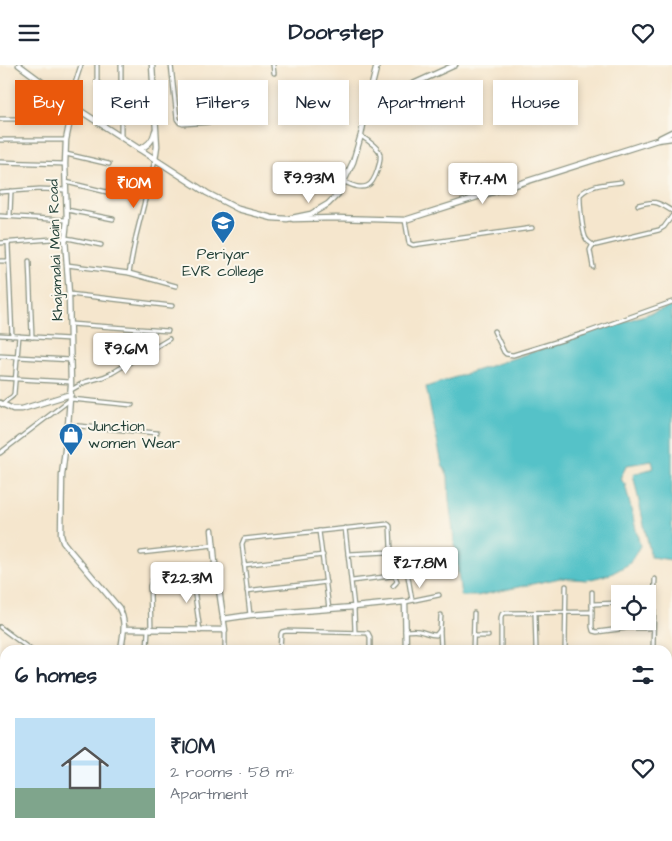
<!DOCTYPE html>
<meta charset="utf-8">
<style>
:root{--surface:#fff;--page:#f6f6f7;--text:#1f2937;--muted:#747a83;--accent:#ea580c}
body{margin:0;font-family:"Architects Daughter",sans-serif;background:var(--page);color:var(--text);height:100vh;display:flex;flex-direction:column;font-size:19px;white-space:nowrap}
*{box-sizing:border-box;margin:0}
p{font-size:16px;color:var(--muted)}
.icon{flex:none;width:28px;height:28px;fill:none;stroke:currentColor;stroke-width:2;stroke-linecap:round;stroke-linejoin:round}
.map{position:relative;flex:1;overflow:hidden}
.drawer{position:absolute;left:0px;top:580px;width:672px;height:196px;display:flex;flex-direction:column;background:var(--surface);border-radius:15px 15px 0 0;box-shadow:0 2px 8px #0003}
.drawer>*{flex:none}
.top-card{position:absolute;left:15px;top:15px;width:642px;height:45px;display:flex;gap:10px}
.buttons{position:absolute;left:611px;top:520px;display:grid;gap:10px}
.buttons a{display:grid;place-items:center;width:45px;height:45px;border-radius:0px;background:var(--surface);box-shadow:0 2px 8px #0003;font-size:25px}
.price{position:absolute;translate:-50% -42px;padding:0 11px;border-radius:5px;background:#fff;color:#222;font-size:16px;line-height:32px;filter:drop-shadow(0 1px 2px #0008)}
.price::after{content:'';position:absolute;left:50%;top:30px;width:15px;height:11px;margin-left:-8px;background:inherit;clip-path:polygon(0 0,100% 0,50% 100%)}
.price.selected{background:var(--accent);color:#fff}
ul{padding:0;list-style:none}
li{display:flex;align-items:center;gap:15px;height:125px;padding:0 15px}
li span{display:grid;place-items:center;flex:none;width:140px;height:100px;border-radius:0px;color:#555}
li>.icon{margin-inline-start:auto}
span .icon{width:60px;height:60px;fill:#fffc;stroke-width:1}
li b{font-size:21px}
h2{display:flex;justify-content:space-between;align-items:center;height:60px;padding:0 15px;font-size:21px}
.chip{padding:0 18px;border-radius:0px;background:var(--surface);box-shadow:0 2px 8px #0003;font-size:18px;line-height:45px}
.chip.selected{background:var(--accent);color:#fff}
header{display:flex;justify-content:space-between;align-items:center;height:65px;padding:0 15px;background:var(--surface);font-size:22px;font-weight:700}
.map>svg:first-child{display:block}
</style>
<header><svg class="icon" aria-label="menu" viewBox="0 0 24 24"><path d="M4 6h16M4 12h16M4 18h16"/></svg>Doorstep<svg class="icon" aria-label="heart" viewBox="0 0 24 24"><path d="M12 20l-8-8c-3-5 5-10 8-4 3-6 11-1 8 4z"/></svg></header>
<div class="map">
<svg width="672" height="776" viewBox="0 0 672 776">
<rect width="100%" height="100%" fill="#fbf7ec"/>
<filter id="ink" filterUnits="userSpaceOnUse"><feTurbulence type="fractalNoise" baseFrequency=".02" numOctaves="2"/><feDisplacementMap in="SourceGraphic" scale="10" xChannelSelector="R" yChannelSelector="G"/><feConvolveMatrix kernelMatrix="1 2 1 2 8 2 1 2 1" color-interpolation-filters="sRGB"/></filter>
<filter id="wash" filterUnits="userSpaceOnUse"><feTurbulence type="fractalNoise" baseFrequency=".0096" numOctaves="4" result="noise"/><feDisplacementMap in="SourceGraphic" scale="20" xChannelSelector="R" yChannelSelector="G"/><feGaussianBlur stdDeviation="1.12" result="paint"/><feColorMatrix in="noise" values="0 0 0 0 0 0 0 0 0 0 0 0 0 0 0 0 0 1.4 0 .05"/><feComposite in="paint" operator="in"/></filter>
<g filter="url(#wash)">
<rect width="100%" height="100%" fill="#f5e6cd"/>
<polygon fill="#54c2c8" stroke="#3a807e" points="672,241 672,495 651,492 633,409 654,403 652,396 627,400 621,411 622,416 625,419 640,481 629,499 611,509 587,515 560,513 477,531 461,531 449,435 448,411 442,399 426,322"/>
</g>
<g filter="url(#ink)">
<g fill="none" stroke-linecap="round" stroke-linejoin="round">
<defs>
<g id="minor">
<polyline points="97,0 97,17 121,35"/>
<polyline points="121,0 121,72"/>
<polyline points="171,0 177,54 180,58 183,59 227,56"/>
<polyline points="273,0 274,8"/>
<polyline points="69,37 81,0"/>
<polyline points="0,54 25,54 48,22"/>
<polyline points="0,75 66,75"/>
<polyline points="66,89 109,99"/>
<polyline points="0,97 65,99"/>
<polyline points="66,117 119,130"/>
<path d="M344,117c8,3 15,7 23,4 8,-3 16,-28 12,-35 -4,-6 -12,-11 -18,-15"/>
<polyline points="0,127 40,124 66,125"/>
<path d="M638,140c18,-5 19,-3 34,6"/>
<polyline points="67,145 113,154"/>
<polyline points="0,151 67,155"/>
<polyline points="10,151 11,126"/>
<polyline points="405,155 409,178 413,180 532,163"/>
<polyline points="0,178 65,173 72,174 101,180"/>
<polyline points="8,178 12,271"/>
<path d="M593,180c-1,-1 -5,-3 -6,-5 -5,-5 -7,-37 -7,-45 10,-11 27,-11 41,-13"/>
<polyline points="0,196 8,196"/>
<polyline points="29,196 32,272"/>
<polyline points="67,200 129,208 176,221"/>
<polyline points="593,202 590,185 592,181 659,165 664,162 672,151"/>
<polyline points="129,208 136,171 155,95"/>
<polyline points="69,229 172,241"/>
<polyline points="70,259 168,266"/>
<polyline points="494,266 504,287 506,289 513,290 585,268 672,237"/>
<polyline points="0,270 70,274"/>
<polyline points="0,291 71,295"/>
<polyline points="0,313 71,317"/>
<polyline points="71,325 85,317 103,312 112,308 169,274"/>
<path d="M3,340c2,-6 9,-6 11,-11l5,-58"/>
<polyline points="68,360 157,368"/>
<polyline points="0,388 71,334 132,340"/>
<polyline points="345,463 354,542 355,567"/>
<polyline points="319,466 329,544"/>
<polyline points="141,488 214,480"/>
<polyline points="244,500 323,490"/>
<polyline points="192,509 200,566"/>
<polyline points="352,516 392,511 395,511 397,516 396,518 393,521"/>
<path d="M247,526c26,-4 53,-5 79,-9"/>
<polyline points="412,535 405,494 408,492 417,492"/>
<polyline points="405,537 439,530"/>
<polyline points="648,538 654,538 653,585"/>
<polyline points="654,538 655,514"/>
<polyline points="592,540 592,527"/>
<polyline points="592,547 592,541 593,539 620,538"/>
<polyline points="535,548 536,585"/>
<polyline points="250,550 242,479 244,474 388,459 390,461 391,485 389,487 348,489"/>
<polyline points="0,562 31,585"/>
<polyline points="151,565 150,521 152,515 154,514 216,507"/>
<path d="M405,566c4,0 10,-1 14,0 6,1 10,4 17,4l4,-5"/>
<polyline points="474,571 488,571"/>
<polyline points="147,585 148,565"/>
<polyline points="225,585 225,565"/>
<polyline points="280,585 281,569 282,567 286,566 368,568 370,572 370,585"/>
<polyline points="441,585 440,565 441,550"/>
<polyline points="473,585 474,548"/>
<polyline points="501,585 501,552 502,549 505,548 592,547 592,562 593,566 597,567 628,563 653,563"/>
<polyline points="565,585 566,521"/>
<polyline points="0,753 5,755"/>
<polyline points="66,771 84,776"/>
<polyline points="114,771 116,776"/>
<polyline points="265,771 291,776"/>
<polyline points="387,771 388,776"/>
<polyline points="421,771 421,776"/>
<polyline points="444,771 463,776"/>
<polyline points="538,771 538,776"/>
<polyline points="629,771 630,776"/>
<polyline points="216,776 216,771"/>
<polyline points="333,776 333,771"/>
<polyline points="359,776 359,774"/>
<polyline points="571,776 571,771"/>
<polyline points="592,776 592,771"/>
<polyline points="612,776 613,771"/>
</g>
<g id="tertiary">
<polyline points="367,40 455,0"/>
<polyline points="660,73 672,67"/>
<polyline points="293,154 336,153 405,155 657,75 672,73"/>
<polyline points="0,338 13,344 22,344 71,329"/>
<polyline points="223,554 250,550 354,542 405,537 406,585"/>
<polyline points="124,564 225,565 215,498 212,465"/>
<polyline points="668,642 672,642"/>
<polyline points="652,776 652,771"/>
</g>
<g id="secondary">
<polyline points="19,0 69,37 73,41 207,128 238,144 272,153 287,154 311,149 328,139 338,129 353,97 361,70 367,40 377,0"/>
<polyline points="152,0 157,81 155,95"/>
<path d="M73,41l-7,34 -1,24 2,56 -2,18 4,56 2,91 -3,40 -6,50 -1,60 2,7 4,5 52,61c8,15 4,26 2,42"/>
<path d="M139,84c9,-3 14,-8 16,-18"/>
<polyline points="97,771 98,776"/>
</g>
</defs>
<use href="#minor" stroke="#8a9280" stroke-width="5.5"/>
<use href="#tertiary" stroke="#8a9280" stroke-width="7"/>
<use href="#secondary" stroke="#8a9280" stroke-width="7"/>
<use href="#minor" stroke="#fff" stroke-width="3"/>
<use href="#tertiary" stroke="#fff" stroke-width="4.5"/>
<use href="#secondary" stroke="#fff" stroke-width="4.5"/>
</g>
</g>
<defs>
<symbol id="university-pin" viewBox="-11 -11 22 30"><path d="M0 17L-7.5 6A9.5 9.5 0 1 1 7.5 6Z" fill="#1f6fb2" stroke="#fbf7ec"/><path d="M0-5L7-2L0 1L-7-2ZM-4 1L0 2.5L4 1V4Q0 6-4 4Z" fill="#fff"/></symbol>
<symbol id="shop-pin" viewBox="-11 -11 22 30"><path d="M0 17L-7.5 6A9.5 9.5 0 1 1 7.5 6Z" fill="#1f6fb2" stroke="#fbf7ec"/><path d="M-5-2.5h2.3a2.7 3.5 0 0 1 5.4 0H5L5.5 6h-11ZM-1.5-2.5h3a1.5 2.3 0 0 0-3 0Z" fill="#fff"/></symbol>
</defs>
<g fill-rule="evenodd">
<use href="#university-pin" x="209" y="144" width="28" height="38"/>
<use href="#shop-pin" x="57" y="356" width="28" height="38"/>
</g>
<g text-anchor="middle" stroke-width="4" stroke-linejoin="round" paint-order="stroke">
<g font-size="15" fill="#1f3d34" stroke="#fbf7ec">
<text transform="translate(55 185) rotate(-92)" y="5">Khajamalai Main Road</text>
</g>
<g font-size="15" fill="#1f3d34" stroke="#fbf7ec">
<text x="223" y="194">Periyar<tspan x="223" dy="17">EVR college</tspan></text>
<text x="88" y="366" text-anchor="start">Junction<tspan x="88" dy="17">women Wear</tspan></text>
</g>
</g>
</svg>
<div class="buttons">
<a><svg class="icon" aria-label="locate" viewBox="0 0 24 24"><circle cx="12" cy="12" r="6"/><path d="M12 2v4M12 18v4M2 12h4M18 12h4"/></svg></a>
</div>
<b class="price" style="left:309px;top:139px">₹9.93M</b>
<b class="price" style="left:483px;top:140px">₹17.4M</b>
<b class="price selected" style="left:134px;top:144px">₹10M</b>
<b class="price" style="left:126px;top:310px">₹9.6M</b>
<b class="price" style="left:420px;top:524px">₹27.8M</b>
<b class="price" style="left:187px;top:539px">₹22.3M</b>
<div class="top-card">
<a class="chip selected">Buy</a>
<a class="chip">Rent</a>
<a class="chip">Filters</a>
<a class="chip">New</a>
<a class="chip">Apartment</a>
<a class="chip">House</a>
</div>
<section class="drawer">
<h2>6 homes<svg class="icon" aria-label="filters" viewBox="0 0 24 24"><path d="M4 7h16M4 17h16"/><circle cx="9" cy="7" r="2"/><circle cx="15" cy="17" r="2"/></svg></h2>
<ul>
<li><span style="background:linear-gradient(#bfe0f5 70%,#7fa58c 0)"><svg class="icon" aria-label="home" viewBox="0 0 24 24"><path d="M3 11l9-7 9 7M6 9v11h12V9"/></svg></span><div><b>₹10M</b><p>2 rooms · 58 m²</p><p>Apartment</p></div><svg class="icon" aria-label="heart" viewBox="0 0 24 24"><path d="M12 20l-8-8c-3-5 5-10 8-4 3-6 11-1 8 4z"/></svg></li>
</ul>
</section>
</div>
